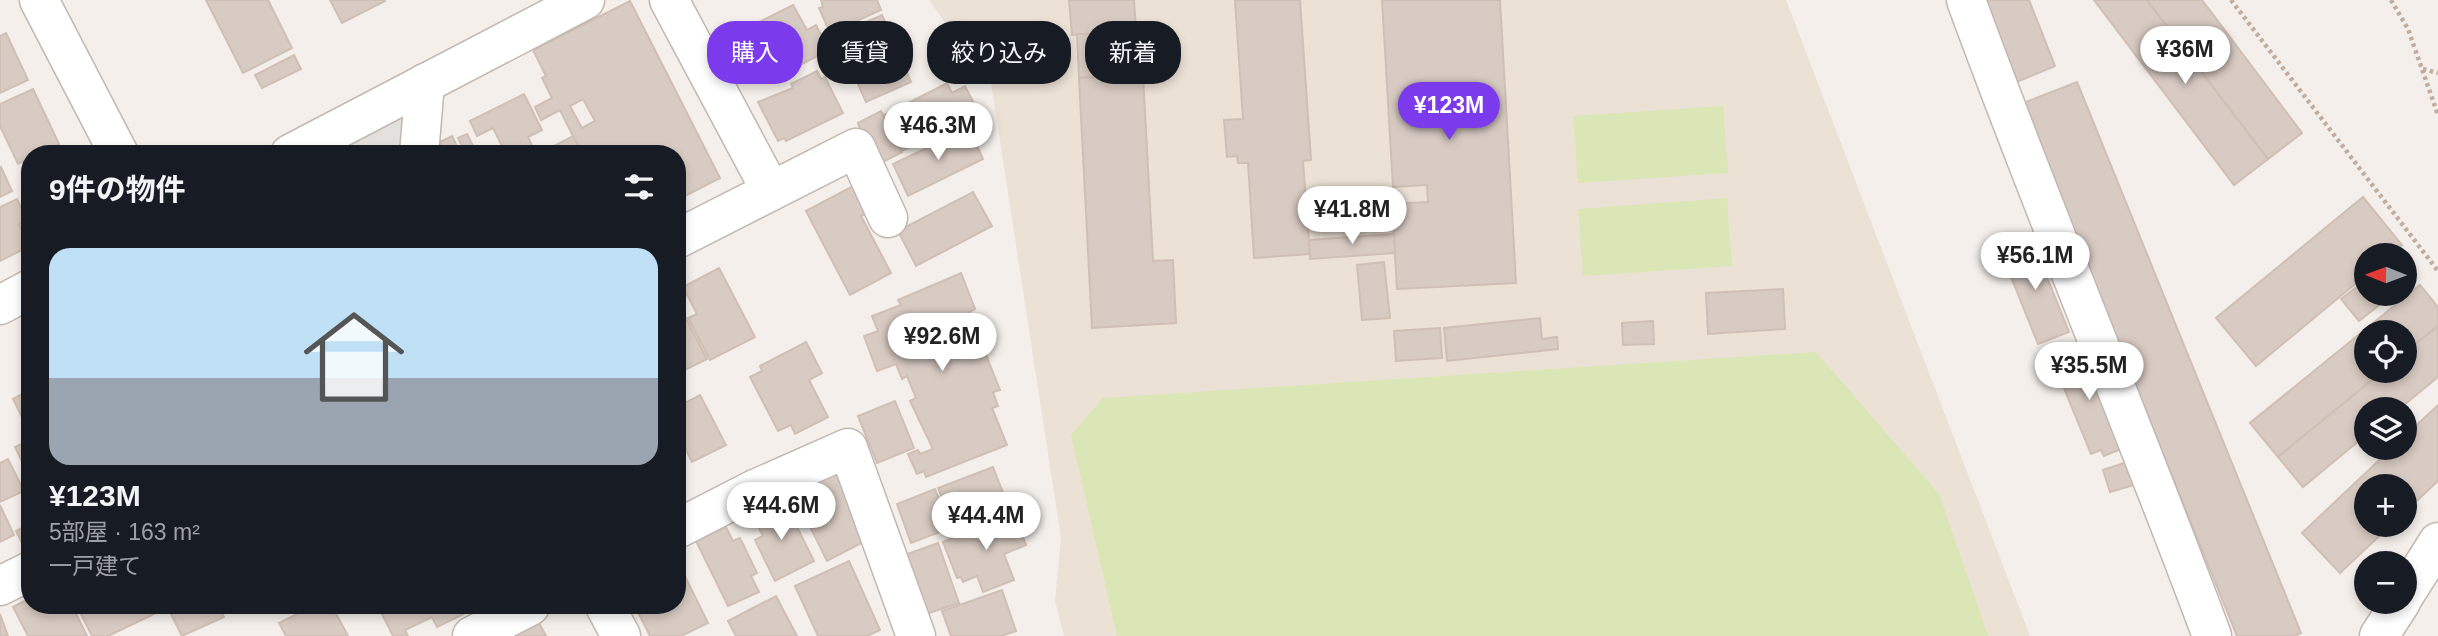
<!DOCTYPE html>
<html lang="ja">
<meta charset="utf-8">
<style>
:root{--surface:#171b24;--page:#20242c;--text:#f1f3f6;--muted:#9ea1a6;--line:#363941;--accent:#7c3aed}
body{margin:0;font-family:Arial,"Noto Sans JP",sans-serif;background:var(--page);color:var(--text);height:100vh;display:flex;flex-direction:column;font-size:26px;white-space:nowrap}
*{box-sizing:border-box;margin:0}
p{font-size:23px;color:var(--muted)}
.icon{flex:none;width:38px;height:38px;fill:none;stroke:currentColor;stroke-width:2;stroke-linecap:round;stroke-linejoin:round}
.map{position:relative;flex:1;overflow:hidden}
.sheet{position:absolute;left:21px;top:145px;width:665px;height:469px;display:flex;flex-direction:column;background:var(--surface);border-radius:28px;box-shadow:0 4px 10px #0003}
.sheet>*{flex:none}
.hud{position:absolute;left:707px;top:21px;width:665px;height:63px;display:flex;gap:14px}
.needle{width:46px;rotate:271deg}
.fabs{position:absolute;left:2354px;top:243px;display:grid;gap:14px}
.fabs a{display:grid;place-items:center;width:63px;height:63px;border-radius:50%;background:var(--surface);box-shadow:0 4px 10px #0003;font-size:35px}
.price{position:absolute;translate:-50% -60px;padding:0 16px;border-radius:24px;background:#fff;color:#222;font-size:23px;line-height:46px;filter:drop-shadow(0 2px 4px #0008)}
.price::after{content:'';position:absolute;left:50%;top:42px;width:21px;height:16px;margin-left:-10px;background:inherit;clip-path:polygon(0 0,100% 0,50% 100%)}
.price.on{background:var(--accent);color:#fff}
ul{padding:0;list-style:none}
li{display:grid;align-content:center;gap:14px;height:371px;padding:0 28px}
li+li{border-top:2px solid var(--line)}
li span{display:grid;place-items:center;height:217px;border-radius:21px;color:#555}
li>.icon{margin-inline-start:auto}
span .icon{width:126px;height:126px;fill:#fffc;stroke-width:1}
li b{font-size:30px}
h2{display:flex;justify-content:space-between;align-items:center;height:84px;padding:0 28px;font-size:30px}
.tag{padding:0 24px;border-radius:28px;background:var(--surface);box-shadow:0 4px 10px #0003;font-size:24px;line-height:63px}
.tag.on{background:var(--accent);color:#fff}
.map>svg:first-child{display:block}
</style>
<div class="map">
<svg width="2438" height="636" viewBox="0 0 2438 636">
<rect width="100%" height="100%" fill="#f4efea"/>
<polygon fill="#ece1d5" points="929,0 1786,0 2030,636 1064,636 1055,601 1061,538 985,43 959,42"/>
<g fill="#dbe6b6">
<polygon points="1723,106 1728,173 1578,183 1573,116"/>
<polygon points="1727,198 1732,266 1583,276 1578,209"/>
<polygon points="1816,352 1939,494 1988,636 1117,636 1071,435 1103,398"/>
</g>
<polygon fill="#e3e0de" points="423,105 448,154 329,154"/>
<g fill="#d8cbc3" stroke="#d0bfb4" stroke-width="2" fill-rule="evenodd">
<polygon points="206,0 268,0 292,48 243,73"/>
<polygon points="330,0 384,0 385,1 342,23"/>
<polygon points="821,0 877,0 881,10 830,33 819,8 823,7"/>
<polygon points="1069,0 1134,0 1136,30 1072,35"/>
<polygon points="1235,0 1300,0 1311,160 1303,161 1310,254 1254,258 1248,163 1238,163 1237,156 1227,157 1224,120 1243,119"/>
<polygon points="1382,0 1500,0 1516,283 1397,289 1392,204 1428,202 1427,185 1393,187"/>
<polygon points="1979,0 2029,0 2055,66 2012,84"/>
<polygon points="2094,0 2147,0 2268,159 2234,185"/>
<polygon points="2147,0 2202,0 2302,133 2268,159"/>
<path d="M630,1l90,177 -43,22v-46h-95l-22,-44 -19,10 -6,-13 17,-9 -10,-20 4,-2 -13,-26zM583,99l12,22 -13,7 -12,-22z"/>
<polygon points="793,5 807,30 816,25 829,50 771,80 745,29"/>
<polygon points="882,15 911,82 866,102 836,35"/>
<polygon points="6,33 28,80 0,93 0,36"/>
<polygon points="1077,34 1091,34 1093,77 1079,78"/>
<polygon points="749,36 770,77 759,82 739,41"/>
<polygon points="294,55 301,69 262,88 255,75"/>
<polygon points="817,71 821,79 825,77 843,113 786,141 784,138 778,141 758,102 793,88 791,84"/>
<polygon points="1143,75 1153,261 1173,260 1176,323 1092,328 1079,78"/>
<polygon points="2077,82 2301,633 2295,636 2237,636 2021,104"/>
<polygon points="947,83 952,93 965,86 978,111 902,151 883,116"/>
<polygon points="33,89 59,144 39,154 30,154 30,158 18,164 0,126 0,104"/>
<polygon points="524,94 542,130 528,137 536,154 506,154 493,128 477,136 470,121"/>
<polygon points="881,111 902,152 873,167 858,123"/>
<polygon points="969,128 983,159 908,196 893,164"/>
<polygon points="467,134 477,154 466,154 458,138"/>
<polygon points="452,136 461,154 446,154 440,142"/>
<polygon points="573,136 580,149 569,154 539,154"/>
<polygon points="1,167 12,191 0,197 0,168"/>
<polygon points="853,186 867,213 861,216 891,273 850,295 806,211"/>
<polygon points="973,192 992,226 916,266 898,231"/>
<polygon points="2363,197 2402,245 2389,256 2366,256 2366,275 2256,366 2216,318"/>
<polygon points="17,199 27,220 19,224 30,246 0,261 0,207"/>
<polygon points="1394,234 1395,253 1310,259 1309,240"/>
<polygon points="2032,240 2069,332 2038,344 2001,252"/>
<polygon points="1384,262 1390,318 1362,320 1357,265"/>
<polygon points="719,268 755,337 710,360 688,318 697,314 683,287"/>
<polygon points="961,273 975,309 969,312 1000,390 993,392 998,406 992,408 1007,445 926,477 924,471 917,474 908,454 918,450 920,454 933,449 910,401 916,398 907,376 902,379 896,364 877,371 864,336 878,331 872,316 901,305 898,300"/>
<polygon points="2366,280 2366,294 2393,294 2359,321 2341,299"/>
<polygon points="2420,285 2438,307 2438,326 2404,353 2404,332 2366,332 2366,371 2383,371 2278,457 2250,423"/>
<polygon points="1783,289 1785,329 1708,334 1706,293"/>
<polygon points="677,301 707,359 677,374"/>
<polygon points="1540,318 1542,339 1557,337 1558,349 1447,361 1444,328"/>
<polygon points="1653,321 1654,344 1623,345 1622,323"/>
<polygon points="2438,326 2438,377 2398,410 2366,410 2366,435 2303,487 2278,457 2383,371 2404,371 2404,353"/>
<polygon points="1440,328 1442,358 1396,361 1394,331"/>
<polygon points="806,342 822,373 809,380 828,417 795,434 791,425 778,431 750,377 762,371 760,366"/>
<polygon points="2085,346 2126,447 2104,456 2101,450 2091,454 2052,359"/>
<polygon points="30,390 30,422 26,425 13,399"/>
<polygon points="700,395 726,445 692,462 677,432 677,407"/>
<polygon points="895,401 914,448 877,463 858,416"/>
<polygon points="2438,405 2438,481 2404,513 2404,486 2366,486 2366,525 2391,525 2340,573 2302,533 2392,448 2404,448 2404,437"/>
<polygon points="30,440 30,478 15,447"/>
<polygon points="8,459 24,491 0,502 0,463"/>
<polygon points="2130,461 2137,484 2110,492 2103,470"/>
<polygon points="993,467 1008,506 954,527 938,488"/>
<polygon points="841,470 867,540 827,561 794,494"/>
<polygon points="935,489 950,528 911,543 897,504"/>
<polygon points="784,501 814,561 775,581 755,540 763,536 753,517"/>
<polygon points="0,505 14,535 0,542"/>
<polygon points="1013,512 1026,545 1004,554 1014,580 983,592 977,576 963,582 961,577 957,578 943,542"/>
<polygon points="30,524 30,551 27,553 16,531"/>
<polygon points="726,527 733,541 740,538 757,573 751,576 759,592 728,606 696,541"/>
<polygon points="938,543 959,603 920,616 899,557"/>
<polygon points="677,560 708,623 681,636 650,636 635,606 677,606"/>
<polygon points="849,561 880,630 867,636 818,636 795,586"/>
<polygon points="1002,590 1016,631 1001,636 951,636 942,611"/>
<polygon points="776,596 797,636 736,636 728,621"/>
<polygon points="30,598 30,606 72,606 87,636 28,636 13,607"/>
<polygon points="77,606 150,606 154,614 108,636 92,636"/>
<polygon points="167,606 218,606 224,617 182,636"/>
<polygon points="313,606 332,606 348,636 286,636 279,623"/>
<polygon points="378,606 480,606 437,627 432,617 405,630 408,636 393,636"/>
<polygon points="0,614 8,636 0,636"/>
<polygon points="538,621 546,636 508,636"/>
</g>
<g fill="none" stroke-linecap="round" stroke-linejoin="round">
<defs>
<g id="minor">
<polyline points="39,0 119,154"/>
<polyline points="669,0 771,191"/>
<path d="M1966,0c78,214 167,423 246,636"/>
<polyline points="290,154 585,0"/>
<polyline points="419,154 425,83"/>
<polyline points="677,239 856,148 888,218"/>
<polyline points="0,305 30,289"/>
<polyline points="677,529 755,489 848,448 916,636"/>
<polyline points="0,586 30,571"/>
<polyline points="2404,596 2438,542"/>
<polyline points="605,606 621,636"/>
<polyline points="472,636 530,606"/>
<polyline points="2379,636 2401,602"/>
</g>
</defs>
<use href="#minor" stroke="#c2b8b0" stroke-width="41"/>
<g stroke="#c0ad9f" stroke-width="4.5" stroke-dasharray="3.5 3.5" stroke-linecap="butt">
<polyline points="2231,0 2438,271"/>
<polyline points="2391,0 2408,29 2438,115"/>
<polyline points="2423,69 2438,73"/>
</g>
<use href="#minor" stroke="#fff" stroke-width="38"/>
</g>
</svg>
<div class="fabs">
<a><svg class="needle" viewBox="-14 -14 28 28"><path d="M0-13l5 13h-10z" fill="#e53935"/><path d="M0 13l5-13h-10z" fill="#9ea1a6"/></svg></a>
<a><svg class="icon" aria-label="locate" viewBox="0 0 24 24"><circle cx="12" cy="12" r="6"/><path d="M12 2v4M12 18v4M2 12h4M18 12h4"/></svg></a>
<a><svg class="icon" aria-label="layers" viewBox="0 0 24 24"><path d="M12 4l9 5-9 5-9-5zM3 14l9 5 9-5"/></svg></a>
<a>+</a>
<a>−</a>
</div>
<b class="price" style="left:2185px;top:86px">¥36M</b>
<b class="price on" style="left:1449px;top:142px">¥123M</b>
<b class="price" style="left:938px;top:162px">¥46.3M</b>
<b class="price" style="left:1352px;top:246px">¥41.8M</b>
<b class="price" style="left:2035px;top:292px">¥56.1M</b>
<b class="price" style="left:942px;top:373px">¥92.6M</b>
<b class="price" style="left:2089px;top:402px">¥35.5M</b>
<b class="price" style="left:781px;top:542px">¥44.6M</b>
<b class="price" style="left:986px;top:552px">¥44.4M</b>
<div class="hud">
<a class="tag on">購入</a>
<a class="tag">賃貸</a>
<a class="tag">絞り込み</a>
<a class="tag">新着</a>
</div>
<section class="sheet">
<h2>9件の物件<svg class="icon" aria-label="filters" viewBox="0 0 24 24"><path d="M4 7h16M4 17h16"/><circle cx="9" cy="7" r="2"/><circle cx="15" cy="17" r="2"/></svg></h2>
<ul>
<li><span style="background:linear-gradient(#bfe0f5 60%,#9aa5b1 0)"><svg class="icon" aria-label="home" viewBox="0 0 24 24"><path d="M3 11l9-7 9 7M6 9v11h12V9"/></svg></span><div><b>¥123M</b><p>5部屋 · 163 m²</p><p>一戸建て</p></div></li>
</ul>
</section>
</div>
